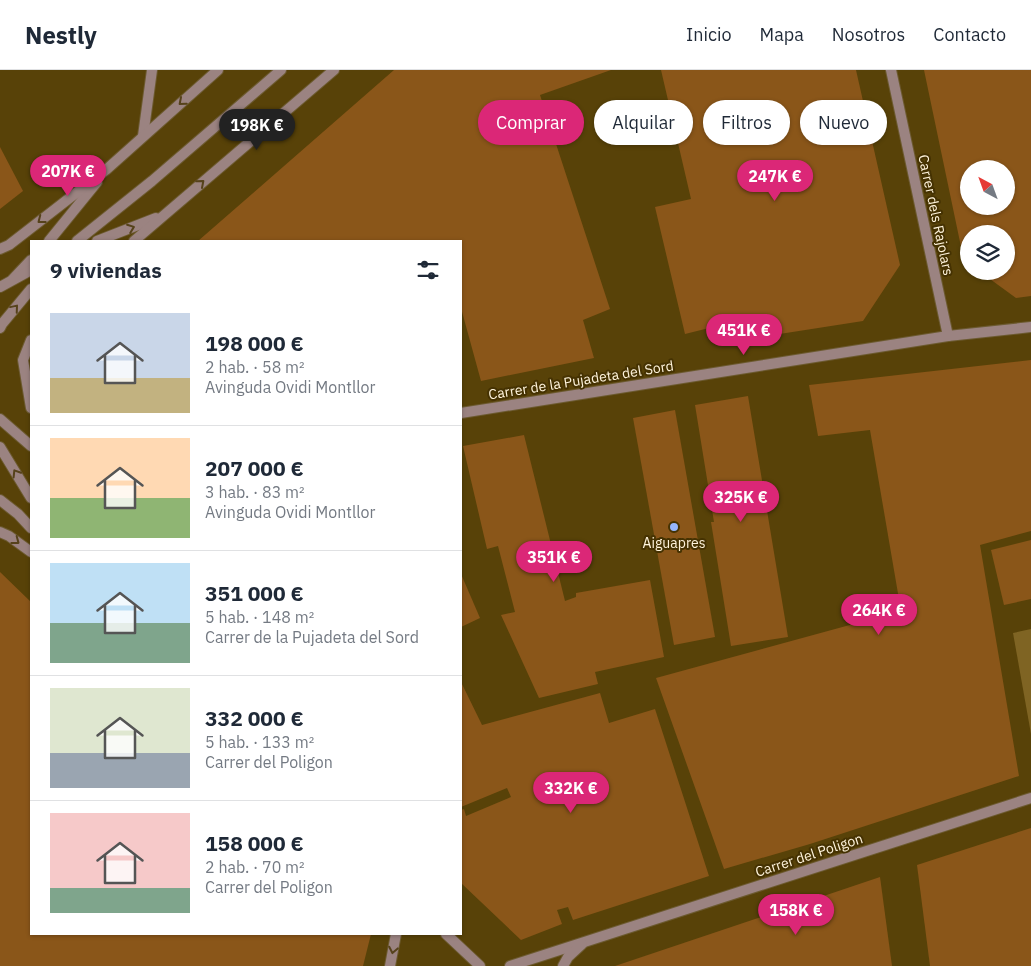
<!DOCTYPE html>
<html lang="es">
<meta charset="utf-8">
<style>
:root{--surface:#fff;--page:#f2f2f3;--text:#1f2937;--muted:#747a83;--line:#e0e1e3;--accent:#db2777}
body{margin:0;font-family:"IBM Plex Sans",sans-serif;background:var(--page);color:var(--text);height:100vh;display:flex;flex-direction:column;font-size:19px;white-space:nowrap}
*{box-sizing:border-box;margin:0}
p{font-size:16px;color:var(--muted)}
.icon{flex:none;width:28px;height:28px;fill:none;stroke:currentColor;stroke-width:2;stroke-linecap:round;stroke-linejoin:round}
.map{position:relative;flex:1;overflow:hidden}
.details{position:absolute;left:30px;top:170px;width:432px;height:695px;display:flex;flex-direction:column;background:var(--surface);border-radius:0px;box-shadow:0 1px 4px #0004}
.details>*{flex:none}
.hud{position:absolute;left:478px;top:30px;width:475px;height:45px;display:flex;gap:10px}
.needle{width:32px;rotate:319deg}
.buttons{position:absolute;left:960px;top:90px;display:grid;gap:10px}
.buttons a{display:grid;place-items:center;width:55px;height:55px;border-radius:50%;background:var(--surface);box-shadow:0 1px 4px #0004;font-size:25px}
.price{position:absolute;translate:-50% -42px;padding:0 11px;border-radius:18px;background:var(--accent);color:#fff;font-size:16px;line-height:32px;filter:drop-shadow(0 1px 2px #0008)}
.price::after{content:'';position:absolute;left:50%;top:30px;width:15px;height:11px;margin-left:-8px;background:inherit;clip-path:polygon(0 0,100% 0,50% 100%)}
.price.active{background:#222;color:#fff}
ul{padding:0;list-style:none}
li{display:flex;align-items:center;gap:15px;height:125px;padding:0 20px}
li+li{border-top:1px solid var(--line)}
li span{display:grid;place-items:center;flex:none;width:140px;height:100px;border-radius:0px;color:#555}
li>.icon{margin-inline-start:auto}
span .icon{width:60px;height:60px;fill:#fffc;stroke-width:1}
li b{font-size:21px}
h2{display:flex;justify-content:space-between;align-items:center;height:60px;padding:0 20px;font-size:21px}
.chip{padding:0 18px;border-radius:22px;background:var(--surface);box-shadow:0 1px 4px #0004;font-size:18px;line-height:45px}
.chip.active{background:var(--accent);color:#fff}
header{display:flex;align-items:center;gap:30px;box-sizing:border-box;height:70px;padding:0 25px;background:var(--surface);border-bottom:1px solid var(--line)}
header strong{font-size:24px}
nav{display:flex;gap:28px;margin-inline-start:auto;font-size:18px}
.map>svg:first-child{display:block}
</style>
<header>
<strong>Nestly</strong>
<nav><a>Inicio</a><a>Mapa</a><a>Nosotros</a><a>Contacto</a></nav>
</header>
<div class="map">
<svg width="1031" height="896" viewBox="0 0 1031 896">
<rect width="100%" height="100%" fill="#503d0f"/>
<path fill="#584208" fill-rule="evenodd" d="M0,0h1031v896h-1031zM969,99h37v37h-37zM969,164h37v37h-37zM31,171h430v693h-430z"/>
<polygon fill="#7f6423" points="1031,559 1031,664 1013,563"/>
<g fill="#8a5619" fill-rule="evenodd">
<polygon points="394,0 611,0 540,25 610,239 583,250 594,288 481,311 461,238 461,171 198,171"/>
<polygon points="661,0 856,0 900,195 863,251 748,269 721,255 685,264 655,137 691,129"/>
<path d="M924,0h107v226l-15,2 -37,-27h27v-37h-37v30l-5,-3zM969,99h37v37h-37z"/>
<polygon points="0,77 23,121 0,139"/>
<polygon points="1031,290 1031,461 980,475 1019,706 810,774 724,799 656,608 901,541 870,360 818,366 809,315"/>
<polygon points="748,326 788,567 731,576 711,452 714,452 695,335"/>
<polygon points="675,340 715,567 674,575 633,348"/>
<polygon points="524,365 565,531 576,527 576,523 650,510 664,587 595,602 598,614 539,628 501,545 515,542 498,476 487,479 463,376"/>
<polygon points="1031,470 1031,529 1004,535 991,480"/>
<polygon points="0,502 31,532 31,864 371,864 363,896 0,896"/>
<polygon points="461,504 480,548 461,557"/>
<polygon points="461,612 482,655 600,623 609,653 655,639 709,806 573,850 568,837 557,840 562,854 521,870 461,813 461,740 464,739 466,746 511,727 507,718 461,737"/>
<polygon points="1031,758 1031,896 930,896 917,795"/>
<polygon points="880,807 892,896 615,896"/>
</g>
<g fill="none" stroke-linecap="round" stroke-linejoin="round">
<defs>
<g id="minor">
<polyline points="891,0 948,266"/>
<polyline points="143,66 152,0"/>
<polyline points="49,171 97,112"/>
<polyline points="97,171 156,148"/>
<polyline points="134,171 334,0"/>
<polyline points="0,179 9,175 107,99 218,0"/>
<polyline points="13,209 31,190"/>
<polyline points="31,270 23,290 31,338"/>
<polyline points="461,343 948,266 1031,257"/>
<polyline points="0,349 31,376"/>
<polyline points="0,377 31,428"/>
<polyline points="0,430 18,444 31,458"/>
<polyline points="0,462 9,466 31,482"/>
<polyline points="446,864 480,896"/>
<polyline points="390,896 396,864"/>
<polyline points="510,896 1031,728"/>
<polyline points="563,896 568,887 582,874"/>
</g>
<g id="tertiary">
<polyline points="77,171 152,111 281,0"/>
<polyline points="0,217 31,200"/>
<polyline points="0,258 2,254 31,219"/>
</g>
</defs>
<use href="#minor" stroke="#6c5a30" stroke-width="12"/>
<use href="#tertiary" stroke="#6c5a30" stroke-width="12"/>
<use href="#minor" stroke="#9b8381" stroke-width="10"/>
<use href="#tertiary" stroke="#9b8381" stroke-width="10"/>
</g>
<defs><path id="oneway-chevron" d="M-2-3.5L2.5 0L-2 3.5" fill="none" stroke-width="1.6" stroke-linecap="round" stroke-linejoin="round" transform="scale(1.25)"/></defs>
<g stroke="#56421b">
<use href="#oneway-chevron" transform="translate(182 32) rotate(139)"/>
<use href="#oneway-chevron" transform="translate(201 113) rotate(-41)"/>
<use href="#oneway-chevron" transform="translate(41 150) rotate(142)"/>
<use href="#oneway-chevron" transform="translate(131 158) rotate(-21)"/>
<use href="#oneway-chevron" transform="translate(15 238) rotate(-50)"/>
<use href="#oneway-chevron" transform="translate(16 403) rotate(-122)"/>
<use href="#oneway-chevron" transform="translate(16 471) rotate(37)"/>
<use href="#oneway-chevron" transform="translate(393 880) rotate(101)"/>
</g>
<circle fill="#96b6fd" stroke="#453202" stroke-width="2" cx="674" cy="457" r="5"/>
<g text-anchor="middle" stroke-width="4" stroke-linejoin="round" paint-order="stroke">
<g font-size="14" fill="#fff4dc" stroke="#453202">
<text transform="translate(936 145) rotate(78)" y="5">Carrer dels Rajolars</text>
<text transform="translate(581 310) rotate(-9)" y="5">Carrer de la Pujadeta del Sord</text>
<text transform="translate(809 785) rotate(-18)" y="5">Carrer del Poligon</text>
</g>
<g font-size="14" fill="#fff4dc" stroke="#453202">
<text x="674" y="478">Aiguapres</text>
</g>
</g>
</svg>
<div class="buttons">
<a><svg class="needle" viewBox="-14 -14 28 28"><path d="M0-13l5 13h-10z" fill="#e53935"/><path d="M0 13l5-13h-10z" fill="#747a83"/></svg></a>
<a><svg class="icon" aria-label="layers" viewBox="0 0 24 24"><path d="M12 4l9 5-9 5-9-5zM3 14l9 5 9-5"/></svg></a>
</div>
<b class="price active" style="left:257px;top:81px">198K €</b>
<b class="price" style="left:68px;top:127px">207K €</b>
<b class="price" style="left:775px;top:132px">247K €</b>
<b class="price" style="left:744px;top:286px">451K €</b>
<b class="price" style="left:741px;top:453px">325K €</b>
<b class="price" style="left:554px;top:513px">351K €</b>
<b class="price" style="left:879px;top:566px">264K €</b>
<b class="price" style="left:571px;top:744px">332K €</b>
<b class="price" style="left:796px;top:866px">158K €</b>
<div class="hud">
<a class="chip active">Comprar</a>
<a class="chip">Alquilar</a>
<a class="chip">Filtros</a>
<a class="chip">Nuevo</a>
</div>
<section class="details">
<h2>9 viviendas<svg class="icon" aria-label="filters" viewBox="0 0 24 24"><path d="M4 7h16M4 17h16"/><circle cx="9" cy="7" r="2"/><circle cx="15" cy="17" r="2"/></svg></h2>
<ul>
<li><span style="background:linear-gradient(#c9d6e8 65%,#c2b280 0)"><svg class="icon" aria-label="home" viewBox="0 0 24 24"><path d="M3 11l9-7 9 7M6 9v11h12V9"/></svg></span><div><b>198 000 €</b><p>2 hab. · 58 m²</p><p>Avinguda Ovidi Montllor</p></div></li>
<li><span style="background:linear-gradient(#ffd9b3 60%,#8fb573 0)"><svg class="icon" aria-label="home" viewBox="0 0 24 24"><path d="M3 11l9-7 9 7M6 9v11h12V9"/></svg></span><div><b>207 000 €</b><p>3 hab. · 83 m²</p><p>Avinguda Ovidi Montllor</p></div></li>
<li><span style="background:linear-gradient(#bfe0f5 60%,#7fa58c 0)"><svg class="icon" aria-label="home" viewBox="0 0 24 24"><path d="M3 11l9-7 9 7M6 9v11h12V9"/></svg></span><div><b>351 000 €</b><p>5 hab. · 148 m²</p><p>Carrer de la Pujadeta del Sord</p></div></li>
<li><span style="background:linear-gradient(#dfe7d0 65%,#9aa5b1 0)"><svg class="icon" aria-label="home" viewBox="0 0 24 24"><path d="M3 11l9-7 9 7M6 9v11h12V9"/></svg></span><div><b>332 000 €</b><p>5 hab. · 133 m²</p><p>Carrer del Poligon</p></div></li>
<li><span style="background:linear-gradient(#f6c9c9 75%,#7fa58c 0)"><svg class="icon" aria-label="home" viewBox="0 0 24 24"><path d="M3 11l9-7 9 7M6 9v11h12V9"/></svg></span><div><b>158 000 €</b><p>2 hab. · 70 m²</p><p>Carrer del Poligon</p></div></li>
</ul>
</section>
</div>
